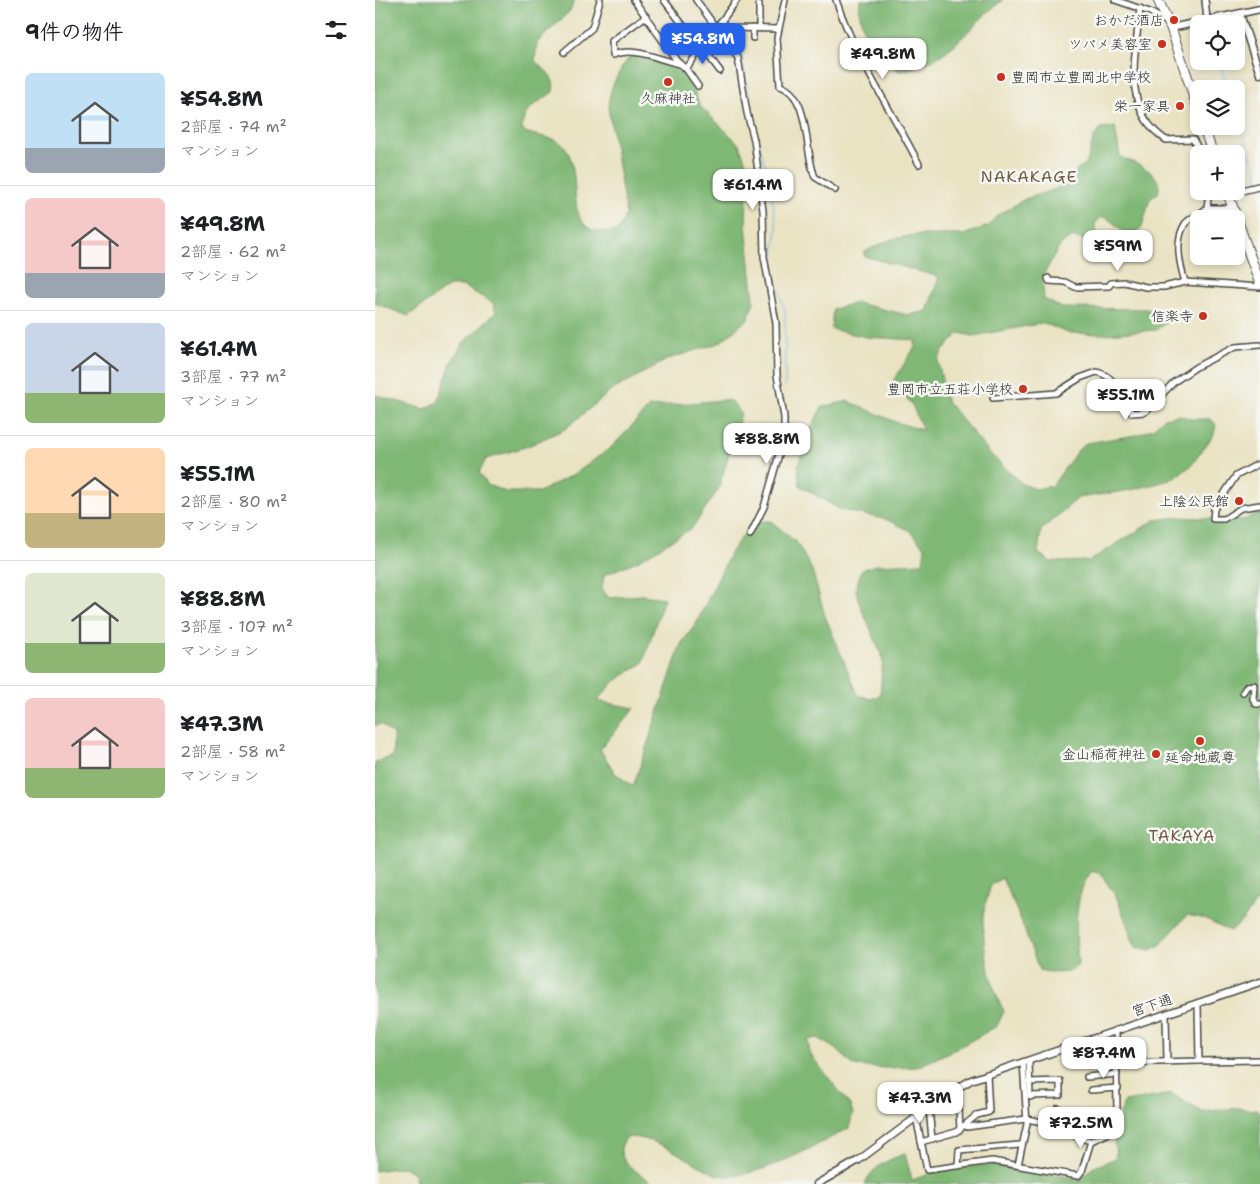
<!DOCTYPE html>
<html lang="ja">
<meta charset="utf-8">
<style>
:root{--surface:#fff;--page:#f2f2f2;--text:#202124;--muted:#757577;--line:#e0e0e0;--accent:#2563eb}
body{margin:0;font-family:"Shantell Sans","Klee One",sans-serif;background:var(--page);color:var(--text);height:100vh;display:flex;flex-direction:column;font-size:19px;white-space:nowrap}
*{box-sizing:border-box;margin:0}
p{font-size:16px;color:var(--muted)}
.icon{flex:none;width:28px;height:28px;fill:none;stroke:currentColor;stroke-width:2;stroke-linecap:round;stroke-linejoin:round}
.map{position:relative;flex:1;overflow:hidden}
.side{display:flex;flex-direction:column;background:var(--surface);width:375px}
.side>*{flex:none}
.fabs{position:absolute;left:815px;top:15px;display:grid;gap:10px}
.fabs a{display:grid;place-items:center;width:55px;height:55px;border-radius:8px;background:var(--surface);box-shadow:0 2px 8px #0003;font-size:25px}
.price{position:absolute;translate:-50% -42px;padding:0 11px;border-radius:10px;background:#fff;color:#222;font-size:16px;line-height:32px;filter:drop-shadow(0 1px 2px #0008)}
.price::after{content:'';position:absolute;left:50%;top:30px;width:15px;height:11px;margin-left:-8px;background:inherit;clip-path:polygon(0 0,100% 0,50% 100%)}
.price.on{background:var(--accent);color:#fff}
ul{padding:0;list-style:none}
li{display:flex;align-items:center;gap:15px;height:125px;padding:0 25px}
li+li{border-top:1px solid var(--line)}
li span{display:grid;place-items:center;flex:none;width:140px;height:100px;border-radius:8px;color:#555}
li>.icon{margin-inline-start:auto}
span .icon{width:60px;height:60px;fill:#fffc;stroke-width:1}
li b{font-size:21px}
h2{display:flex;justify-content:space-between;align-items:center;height:60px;padding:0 25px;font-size:21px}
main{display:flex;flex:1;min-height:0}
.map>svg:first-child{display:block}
</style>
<main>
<section class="side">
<h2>9件の物件<svg class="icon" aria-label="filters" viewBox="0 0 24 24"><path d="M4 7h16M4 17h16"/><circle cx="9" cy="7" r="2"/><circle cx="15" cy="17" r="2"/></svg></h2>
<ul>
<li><span style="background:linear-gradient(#bfe0f5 75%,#9aa5b1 0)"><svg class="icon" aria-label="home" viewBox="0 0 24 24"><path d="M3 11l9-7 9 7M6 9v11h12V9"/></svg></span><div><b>¥54.8M</b><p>2部屋 · 74 m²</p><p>マンション</p></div></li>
<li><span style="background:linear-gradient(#f6c9c9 75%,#9aa5b1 0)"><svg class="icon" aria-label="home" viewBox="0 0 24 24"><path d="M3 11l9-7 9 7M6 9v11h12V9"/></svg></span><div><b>¥49.8M</b><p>2部屋 · 62 m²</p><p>マンション</p></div></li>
<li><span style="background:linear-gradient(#c9d6e8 70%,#8fb573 0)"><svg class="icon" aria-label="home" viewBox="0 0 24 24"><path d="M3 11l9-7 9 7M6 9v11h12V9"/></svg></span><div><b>¥61.4M</b><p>3部屋 · 77 m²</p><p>マンション</p></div></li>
<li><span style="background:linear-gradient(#ffd9b3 65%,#c2b280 0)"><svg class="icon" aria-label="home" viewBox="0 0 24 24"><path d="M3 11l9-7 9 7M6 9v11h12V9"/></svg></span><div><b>¥55.1M</b><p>2部屋 · 80 m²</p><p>マンション</p></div></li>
<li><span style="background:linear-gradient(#dfe7d0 70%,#8fb573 0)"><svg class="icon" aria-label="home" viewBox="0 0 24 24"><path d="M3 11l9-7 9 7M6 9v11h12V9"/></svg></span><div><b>¥88.8M</b><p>3部屋 · 107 m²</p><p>マンション</p></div></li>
<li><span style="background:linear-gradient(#f6c9c9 70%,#8fb573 0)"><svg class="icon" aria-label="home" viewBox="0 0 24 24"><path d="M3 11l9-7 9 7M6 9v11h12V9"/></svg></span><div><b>¥47.3M</b><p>2部屋 · 58 m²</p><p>マンション</p></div></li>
</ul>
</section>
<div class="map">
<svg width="885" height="1184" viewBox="0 0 885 1184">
<rect width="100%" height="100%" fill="#f6f6f2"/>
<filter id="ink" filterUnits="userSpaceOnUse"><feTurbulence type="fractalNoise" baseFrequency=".02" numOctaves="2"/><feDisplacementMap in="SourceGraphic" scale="10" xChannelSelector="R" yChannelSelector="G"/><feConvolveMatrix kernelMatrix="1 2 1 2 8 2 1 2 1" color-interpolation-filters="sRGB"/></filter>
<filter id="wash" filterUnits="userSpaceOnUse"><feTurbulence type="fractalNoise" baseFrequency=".0096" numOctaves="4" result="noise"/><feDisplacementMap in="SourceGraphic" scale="20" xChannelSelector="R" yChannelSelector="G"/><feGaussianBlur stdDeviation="1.12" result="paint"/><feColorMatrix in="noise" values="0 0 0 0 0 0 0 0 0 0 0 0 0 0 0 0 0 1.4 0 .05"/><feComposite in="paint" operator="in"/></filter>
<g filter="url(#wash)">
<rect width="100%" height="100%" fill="#e9e3c2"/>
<g fill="#7fb774" stroke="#557150">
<path d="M0,0h200l-5,11 -33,32 -2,18c11,10 21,16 18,31 -15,11 -31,17 -31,38 13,8 33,5 43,17 22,31 -10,93 53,84l8,-17 -18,-107c2,-21 10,-35 23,-52l21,2 31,13 5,5 12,31 39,38 9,24 -2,57 8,77 -6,17 -29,24 -51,16 -57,32 -46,38 -37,17 -42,13 -7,14 9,12 18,7h33l37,-19 37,-27 36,-39 74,-7 9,1 9,13 -23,76 -26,38 -53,32 -35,15 -2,14 7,9 33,-3 22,3 -21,65 -28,18 -18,20 38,7 -35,41 15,24 18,14 48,-143 15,-20 35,-72 22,-31h18l26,22 15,27 13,46 33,79 13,4 9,-4 3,-37 -25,-58 -2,-11 5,-19 15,-5 47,-2 2,-15 -16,-18 -24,-11 -44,-9 -41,-24 -2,-19 8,-29 16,-31 26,-6 50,22 25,7 -12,-27 -19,-20 23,-36v-7l-49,-3 -35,-8 2,-20 23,-6 52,12 19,-4 12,-34 -75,-21v-4l28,-13 24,-4h47l25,-9 10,-11 27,-16 31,-10 31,-27 7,-25 7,-8 14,-2 5,30c15,6 45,16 38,36l-8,6 -8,28 -13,9 -23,-19 -6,1 -5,6 2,15 -3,4 -20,-6 -13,7 -19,33 2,22 18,9 84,1 25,4 1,5 -16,12 -50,4 -39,-1 -23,-10 -71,13 -14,-3 -16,18 -5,9 8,40 44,54 33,30 13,5 16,-3 26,-36 8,-7 50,-8 16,-6 12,-11 15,-3 12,4h20l5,6 -2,9 -23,32 -21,14 -39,10 -53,8 -37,32 -3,23 13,9 38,-1 66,-41 23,-3 66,3 16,-8v385l-18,24 -12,10 -24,-12 -19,-4 -29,32 -8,3 -15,-3 -18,-49 -16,-24 -9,-3c-20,24 -16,65 -14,94 -11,11 -25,8 -39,5l-18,-50 -19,-42 -11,7c-3,11 -8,23 -8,35 0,27 7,68 21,91l-7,15 -41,23 -39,18 -31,1 -32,-2 -19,-18 -17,-10 -10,2 2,14 40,51 3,8 -4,15c-30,16 -99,55 -132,47 -5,-2 -12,-7 -17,-9 -23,-13 -46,-29 -73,-29 -19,22 11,34 27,47h-238l-1,-10 -11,-7 -29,4v-210l2,-3 -2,-13v-182l18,-7v-21l-12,-11 -6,2v-331l50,14 13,-7 13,-39 12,-20 33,-31 -3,-9 -30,-17h-14l-41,30 -33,-13z"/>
<path d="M485,0h143c-40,29 -48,60 -103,71 -7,-4 -14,-8 -20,-13 -13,-13 -23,-40 -20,-58z"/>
<path d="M797,1094l30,18 35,-4 19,2 4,4v70h-395c6,-16 23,-25 40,-30l7,26 26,-9 54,-7 83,14 8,-2 9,-8 24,-10 -2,-23 10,-33z"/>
</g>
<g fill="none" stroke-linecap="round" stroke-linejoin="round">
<g stroke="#72b2e6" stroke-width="1">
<polyline points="326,0 343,23"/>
<polyline points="826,0 830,18"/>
<polyline points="345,26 366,55 373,91 373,107"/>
<polyline points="844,61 853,89"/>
<polyline points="374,111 394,178 402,229 398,259 401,283 410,310 410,386"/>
<polyline points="861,114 885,183"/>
</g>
</g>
</g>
<g filter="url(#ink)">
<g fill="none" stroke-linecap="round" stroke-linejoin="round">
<defs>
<g id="minor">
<polyline points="259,0 302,61 311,69 362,0"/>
<polyline points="289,0 326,49"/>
<polyline points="321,0 363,58 372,113 379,140 388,211 389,257 401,323 402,375 409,417 409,437 389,507 375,535"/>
<path d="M410,0l-8,38 3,48c31,9 24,67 35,91l20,13"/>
<path d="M461,0c20,59 55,109 83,164"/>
<polyline points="740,0 775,12 792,22"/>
<polyline points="830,0 832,19"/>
<path d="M765,8c-4,47 -20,101 26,132l27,-1 8,15"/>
<path d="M271,16l-34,25 1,14c21,-9 46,5 67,9"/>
<polyline points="346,21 352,28 403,29"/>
<polyline points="384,28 384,4"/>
<polyline points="378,38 378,28"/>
<polyline points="327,47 345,71"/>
<polyline points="189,52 217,28 225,0"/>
<polyline points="311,69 323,86"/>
<polyline points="832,208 858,208"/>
<polyline points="673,278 674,281 690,282 700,287 734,286 736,283 749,282 771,287 789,287 810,282 885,287"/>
<path d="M810,282c-5,-17 -11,-41 0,-58 4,-6 16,-10 22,-16l2,-17"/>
<path d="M618,398l63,-5 24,-15 17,-6c23,6 22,25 35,41l13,-1 29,-30 22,-15 39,-20 25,-2"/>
<polyline points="885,463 861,476 839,509 838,519 849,519 866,508 885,505"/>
<polyline points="868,692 872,686 879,685 878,699 881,704 885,704"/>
<polyline points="791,1014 792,1062"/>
<polyline points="654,1060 655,1097"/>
<polyline points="824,1061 885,1060"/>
<polyline points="742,1063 824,1061 823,1003"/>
<polyline points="712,1077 742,1074"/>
<polyline points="654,1082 685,1081 685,1095 655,1096"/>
<polyline points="583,1088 585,1130"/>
<polyline points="716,1090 743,1088"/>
<polyline points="554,1108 557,1139"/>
<path d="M683,1108c15,7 43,13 59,5l-1,-83"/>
<polyline points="541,1117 552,1170 617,1161 703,1176 707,1171 716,1141"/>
<polyline points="652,1119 694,1127 702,1137 716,1141 732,1134 733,1115"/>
<polyline points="592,1127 651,1119"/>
<polyline points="546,1142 581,1132 602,1115 614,1112 612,1074"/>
<polyline points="643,1165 652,1124 648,1062"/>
<polyline points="583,1166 584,1150 645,1145"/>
</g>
<g id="tertiary">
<polyline points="865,14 885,74"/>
<polyline points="796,28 885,9"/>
<polyline points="853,194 885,186"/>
<polyline points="442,1184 484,1160 570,1096 596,1080 885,982"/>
</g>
<g id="trunk">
<polyline points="783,0 796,28 824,112"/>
<polyline points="828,126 838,154"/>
<polyline points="852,191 885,284"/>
</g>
</defs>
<use href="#minor" stroke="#484742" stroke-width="8"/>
<use href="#tertiary" stroke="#484742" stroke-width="9"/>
<use href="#trunk" stroke="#484742" stroke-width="11"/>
<use href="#minor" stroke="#fff" stroke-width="5"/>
<use href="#tertiary" stroke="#fff" stroke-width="6"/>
<use href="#trunk" stroke="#fff" stroke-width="9"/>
</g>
</g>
<g fill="#c8321e" stroke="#f6f6f2" stroke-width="2">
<circle cx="799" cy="20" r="5"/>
<circle cx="787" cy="44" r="5"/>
<circle cx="626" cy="77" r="5"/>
<circle cx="293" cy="82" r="5"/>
<circle cx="805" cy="106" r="5"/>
<circle cx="828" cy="316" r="5"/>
<circle cx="648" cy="389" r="5"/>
<circle cx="864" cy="501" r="5"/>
<circle cx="825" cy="741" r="5"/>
<circle cx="781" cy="754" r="5"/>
</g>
<g text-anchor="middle" stroke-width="5" stroke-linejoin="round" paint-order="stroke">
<g font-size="14" fill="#2b2b2b" stroke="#f6f6f2" text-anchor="end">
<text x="789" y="25">おかだ酒店</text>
<text x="777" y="49">ツバメ美容室</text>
<text x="636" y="82" text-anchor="start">豊岡市立豊岡北中学校</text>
<text x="293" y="103" text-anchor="middle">久麻神社</text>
<text x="795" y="111">栄一家具</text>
<text x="818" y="321">信楽寺</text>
<text x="638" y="394">豊岡市立五荘小学校</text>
<text x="854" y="506">上陰公民館</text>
<text x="771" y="759">金山稲荷神社</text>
<text x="825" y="762" text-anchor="middle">延命地蔵尊</text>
</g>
<g font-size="14" fill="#2b2b2b" stroke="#f6f6f2">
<text transform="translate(777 1005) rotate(-19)" y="5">宮下通</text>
</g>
<g font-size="16" letter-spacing="1" fill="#6d5b45" stroke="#f6f6f2">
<text x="654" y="182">NAKAKAGE</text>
<text x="807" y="841">TAKAYA</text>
</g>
</g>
</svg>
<div class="fabs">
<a><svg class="icon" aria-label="locate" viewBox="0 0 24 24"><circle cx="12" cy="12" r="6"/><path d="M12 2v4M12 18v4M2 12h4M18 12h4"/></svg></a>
<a><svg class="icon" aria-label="layers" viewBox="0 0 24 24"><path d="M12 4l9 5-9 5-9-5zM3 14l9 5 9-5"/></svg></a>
<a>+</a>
<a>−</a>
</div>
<b class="price on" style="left:328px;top:65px">¥54.8M</b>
<b class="price" style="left:508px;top:80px">¥49.8M</b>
<b class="price" style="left:378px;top:211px">¥61.4M</b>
<b class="price" style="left:743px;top:272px">¥59M</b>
<b class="price" style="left:751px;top:421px">¥55.1M</b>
<b class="price" style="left:392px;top:465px">¥88.8M</b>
<b class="price" style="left:729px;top:1079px">¥87.4M</b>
<b class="price" style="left:545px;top:1124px">¥47.3M</b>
<b class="price" style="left:706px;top:1149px">¥72.5M</b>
</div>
</main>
